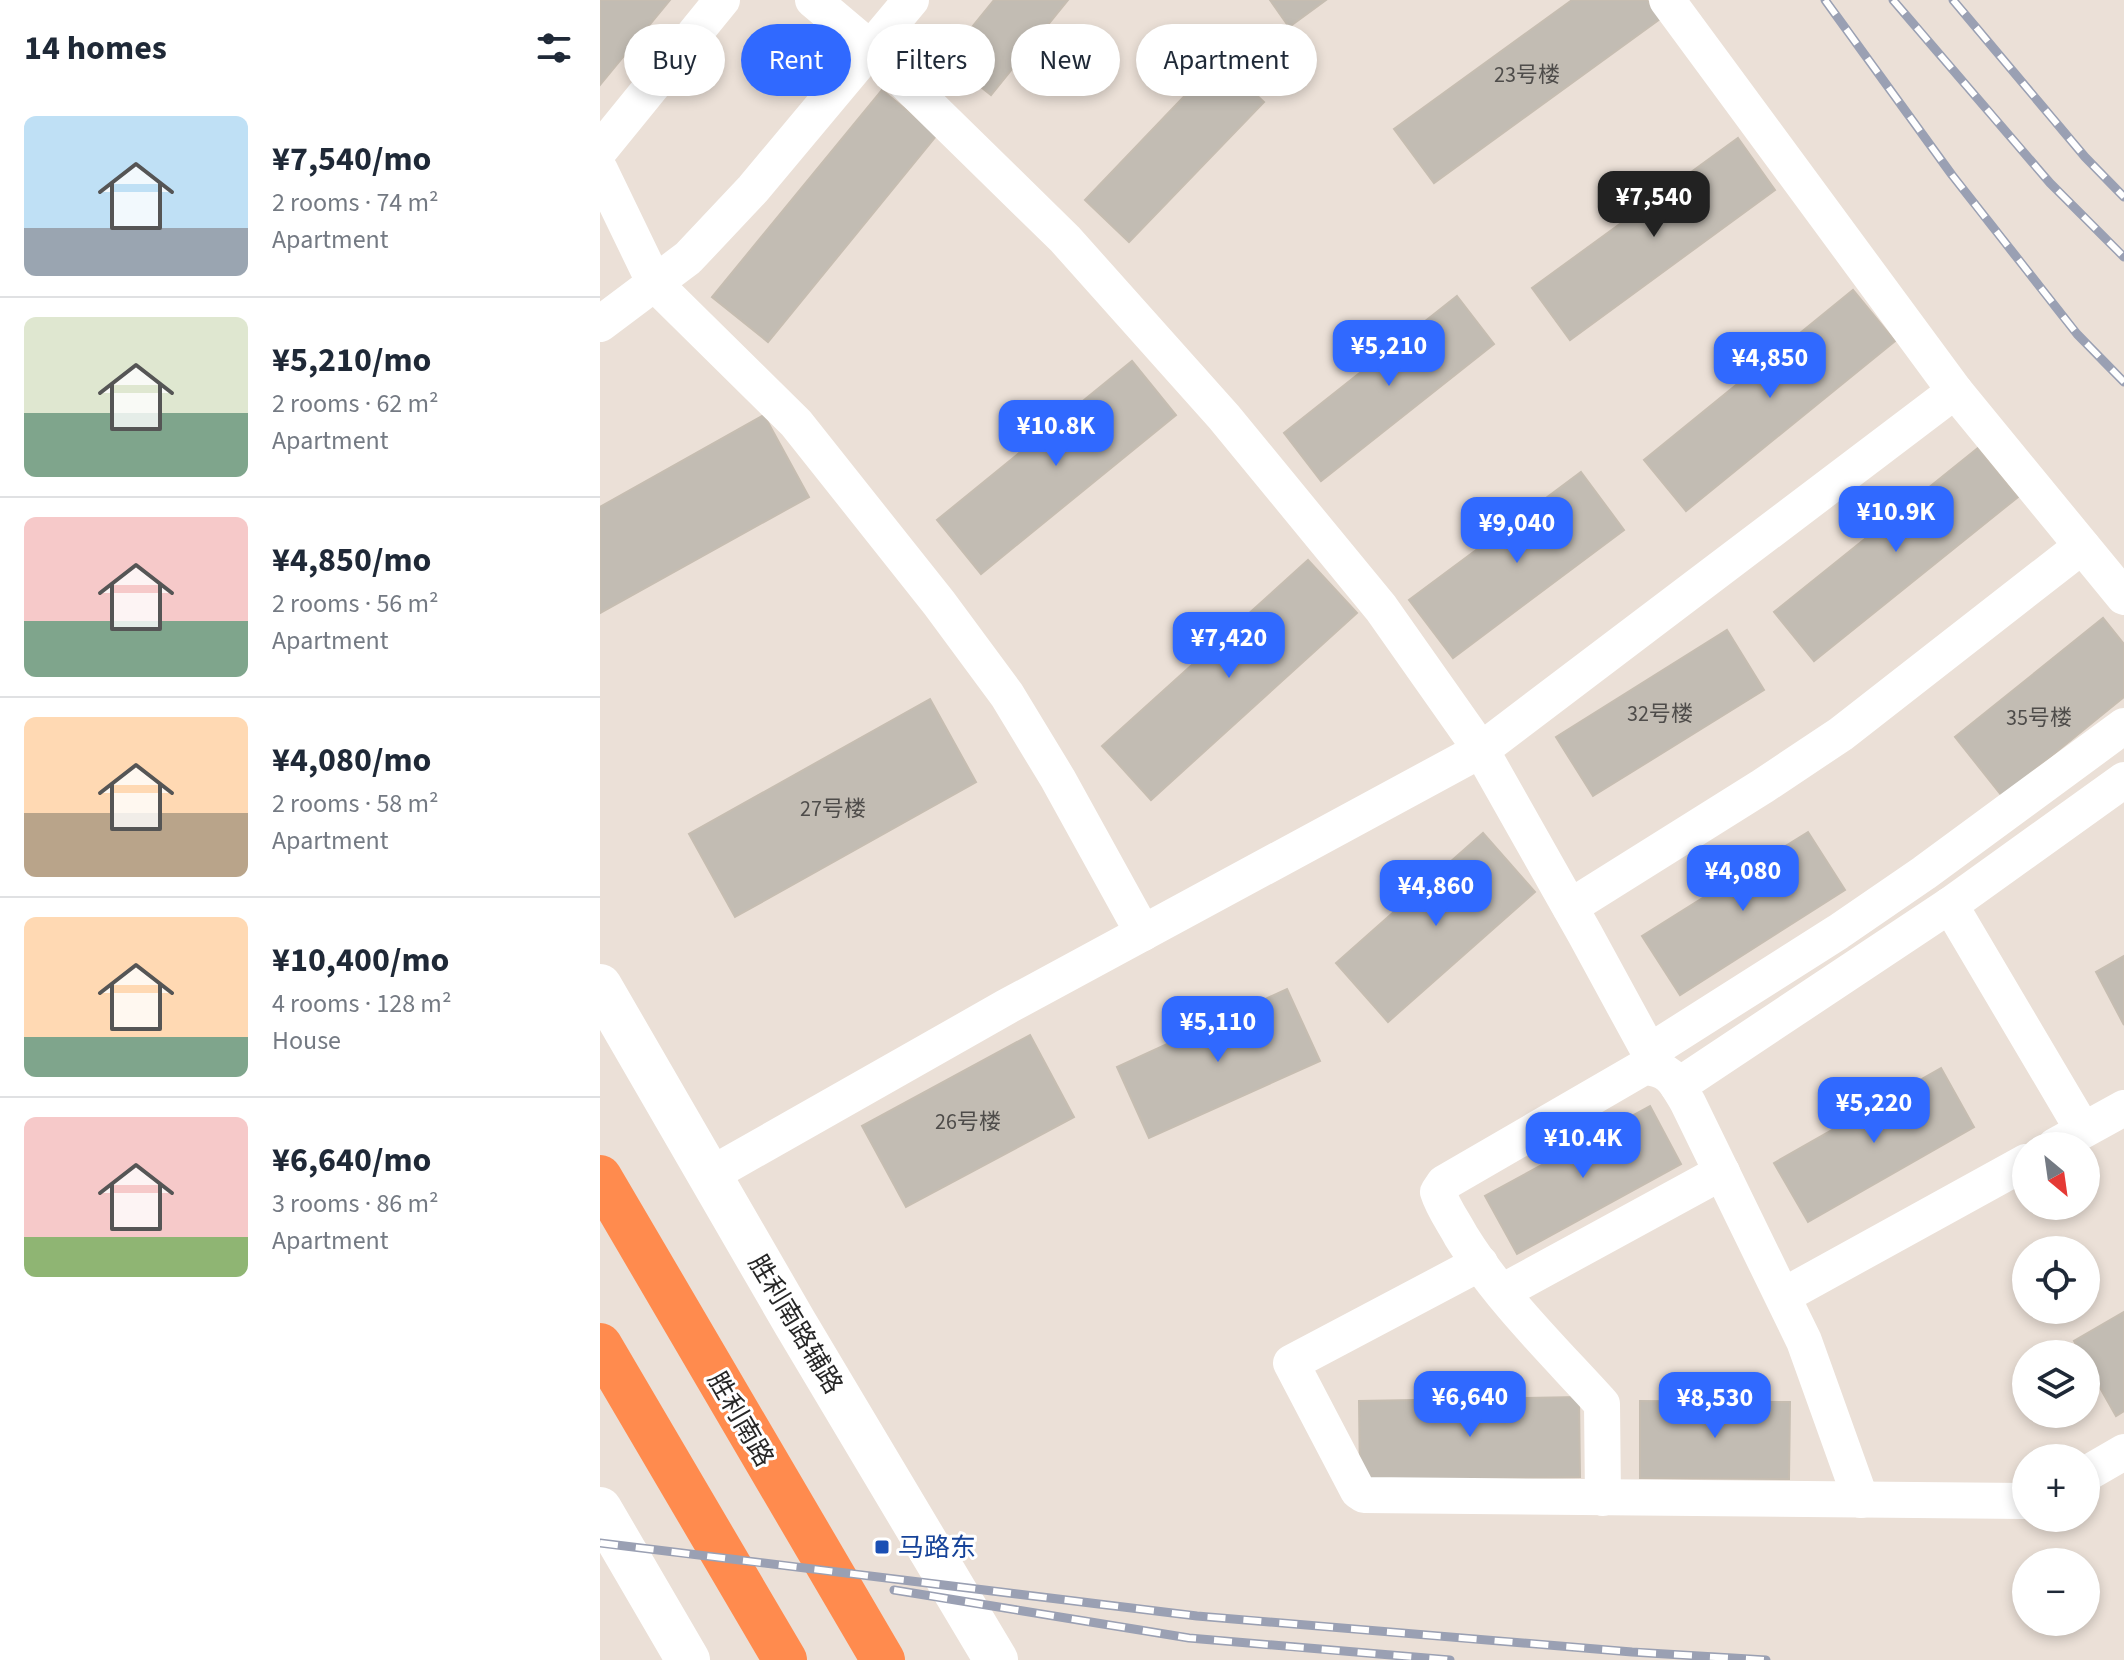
<!DOCTYPE html>
<meta charset="utf-8">
<style>
:root{--surface:#fff;--page:#f2f2f3;--text:#1f2937;--muted:#747a83;--line:#e0e1e3;--accent:#3069ff}
body{margin:0;font-family:"Source Sans 3","Noto Sans SC",sans-serif;background:var(--page);color:var(--text);height:100vh;display:flex;flex-direction:column;font-size:30px;white-space:nowrap}
*{box-sizing:border-box;margin:0}
p{font-size:26px;color:var(--muted)}
.icon{flex:none;width:44px;height:44px;fill:none;stroke:currentColor;stroke-width:2;stroke-linecap:round;stroke-linejoin:round}
.map{position:relative;flex:1;overflow:hidden}
.sheet{display:flex;flex-direction:column;background:var(--surface);width:600px}
.sheet>*{flex:none}
.banner{position:absolute;left:24px;top:24px;width:760px;height:72px;display:flex;gap:16px}
.needle{width:52px;rotate:151deg}
.fabs{position:absolute;left:1412px;top:1132px;display:grid;gap:16px}
.fabs a{display:grid;place-items:center;width:88px;height:88px;border-radius:50%;background:var(--surface);box-shadow:0 4px 12px #0003;font-size:40px}
.price{position:absolute;translate:-50% -68px;padding:0 18px;border-radius:16px;background:var(--accent);color:#fff;font-size:26px;line-height:52px;filter:drop-shadow(0 2px 4px #0008)}
.price::after{content:'';position:absolute;left:50%;top:48px;width:24px;height:18px;margin-left:-12px;background:inherit;clip-path:polygon(0 0,100% 0,50% 100%)}
.price.active{background:#222;color:#fff}
ul{padding:0;list-style:none}
li{display:flex;align-items:center;gap:24px;height:200px;padding:0 24px}
li+li{border-top:2px solid var(--line)}
li span{display:grid;place-items:center;flex:none;width:224px;height:160px;border-radius:12px;color:#555}
li>.icon{margin-inline-start:auto}
span .icon{width:96px;height:96px;fill:#fffc;stroke-width:1}
li b{font-size:34px}
h2{display:flex;justify-content:space-between;align-items:center;height:96px;padding:0 24px;font-size:34px}
.tag{padding:0 28px;border-radius:36px;background:var(--surface);box-shadow:0 4px 12px #0003;font-size:28px;line-height:72px}
.tag.active{background:var(--accent);color:#fff}
main{display:flex;flex:1;min-height:0}
.map>svg:first-child{display:block}
</style>
<main>
<section class="sheet">
<h2>14 homes<svg class="icon" aria-label="filters" viewBox="0 0 24 24"><path d="M4 7h16M4 17h16"/><circle cx="9" cy="7" r="2"/><circle cx="15" cy="17" r="2"/></svg></h2>
<ul>
<li><span style="background:linear-gradient(#bfe0f5 70%,#9aa5b1 0)"><svg class="icon" aria-label="home" viewBox="0 0 24 24"><path d="M3 11l9-7 9 7M6 9v11h12V9"/></svg></span><div><b>¥7,540/mo</b><p>2 rooms · 74 m²</p><p>Apartment</p></div></li>
<li><span style="background:linear-gradient(#dfe7d0 60%,#7fa58c 0)"><svg class="icon" aria-label="home" viewBox="0 0 24 24"><path d="M3 11l9-7 9 7M6 9v11h12V9"/></svg></span><div><b>¥5,210/mo</b><p>2 rooms · 62 m²</p><p>Apartment</p></div></li>
<li><span style="background:linear-gradient(#f6c9c9 65%,#7fa58c 0)"><svg class="icon" aria-label="home" viewBox="0 0 24 24"><path d="M3 11l9-7 9 7M6 9v11h12V9"/></svg></span><div><b>¥4,850/mo</b><p>2 rooms · 56 m²</p><p>Apartment</p></div></li>
<li><span style="background:linear-gradient(#ffd9b3 60%,#b9a48a 0)"><svg class="icon" aria-label="home" viewBox="0 0 24 24"><path d="M3 11l9-7 9 7M6 9v11h12V9"/></svg></span><div><b>¥4,080/mo</b><p>2 rooms · 58 m²</p><p>Apartment</p></div></li>
<li><span style="background:linear-gradient(#ffd9b3 75%,#7fa58c 0)"><svg class="icon" aria-label="home" viewBox="0 0 24 24"><path d="M3 11l9-7 9 7M6 9v11h12V9"/></svg></span><div><b>¥10,400/mo</b><p>4 rooms · 128 m²</p><p>House</p></div></li>
<li><span style="background:linear-gradient(#f6c9c9 75%,#8fb573 0)"><svg class="icon" aria-label="home" viewBox="0 0 24 24"><path d="M3 11l9-7 9 7M6 9v11h12V9"/></svg></span><div><b>¥6,640/mo</b><p>3 rooms · 86 m²</p><p>Apartment</p></div></li>
</ul>
</section>
<div class="map">
<svg width="1524" height="1660" viewBox="0 0 1524 1660">
<rect width="100%" height="100%" fill="#ebe0d7"/>
<g fill="#c2bcb3" stroke="#c6bdb1" stroke-width="2">
<polygon points="0,0 70,0 0,85"/>
<polygon points="394,0 468,0 391,95 346,59"/>
<polygon points="670,0 726,0 689,27"/>
<polygon points="972,0 1047,0 1060,19 834,183 794,129"/>
<polygon points="619,60 664,102 529,242 485,200"/>
<polygon points="282,90 337,135 168,342 112,297"/>
<polygon points="1138,138 1175,190 970,340 932,288"/>
<polygon points="1253,290 1295,341 1086,511 1044,460"/>
<polygon points="857,296 894,344 721,481 684,433"/>
<polygon points="532,361 576,415 381,574 337,520"/>
<polygon points="164,415 209,497 0,613 0,507"/>
<polygon points="1378,448 1418,497 1214,661 1174,612"/>
<polygon points="981,472 1024,530 853,658 809,600"/>
<polygon points="708,560 757,613 551,800 502,746"/>
<polygon points="1503,618 1524,644 1524,697 1402,796 1355,737"/>
<polygon points="1127,630 1164,690 993,796 956,737"/>
<polygon points="330,699 376,782 135,917 89,834"/>
<polygon points="1208,832 1245,890 1080,995 1042,936"/>
<polygon points="883,833 935,892 788,1022 736,963"/>
<polygon points="1524,956 1524,1025 1496,972"/>
<polygon points="687,989 720,1061 549,1138 517,1067"/>
<polygon points="430,1035 474,1117 306,1207 262,1126"/>
<polygon points="1341,1068 1374,1127 1208,1222 1174,1163"/>
<polygon points="1050,1106 1081,1164 917,1254 885,1196"/>
<polygon points="1524,1312 1524,1411 1516,1416 1486,1363 1486,1354 1481,1354 1474,1341"/>
<polygon points="979,1397 980,1477 760,1481 759,1401"/>
<polygon points="1040,1401 1190,1402 1189,1479 1040,1478"/>
</g>
<g fill="none" stroke-linecap="round" stroke-linejoin="round">
<g stroke="#fff" stroke-width="36">
<polyline points="213,0 270,48 465,239 624,417 781,608 881,750 1355,391 1067,0"/>
<polyline points="0,150 122,0"/>
<polyline points="0,170 55,284 196,423 339,603 407,695 458,779 543,933"/>
<polyline points="0,324 88,258 153,189 311,0"/>
<polyline points="1355,391 1524,597"/>
<polyline points="1350,905 1483,1130"/>
<polyline points="970,907 1163,786 1241,734 1482,546"/>
<polyline points="1049,1052 1238,932 1324,873 1524,726"/>
<polyline points="1078,1086 1350,905 1524,780"/>
<polyline points="1455,1146 1524,1108"/>
<polyline points="110,1175 406,1007 881,750 985,934 1058,1068"/>
<polyline points="880,1263 691,1363 758,1491 764,1495 1426,1501"/>
<polyline points="902,1292 1122,1172"/>
<polyline points="1183,1296 1426,1162"/>
<polyline points="1486,1474 1524,1452"/>
<path d="M1003,1498l-1,-94c-49,-54 -102,-105 -141,-168 -8,-15 -18,-28 -23,-44l6,-9 200,-116c27,2 31,14 44,36l116,238 57,159"/>
</g>
<g stroke="#fff" stroke-width="44">
<polyline points="0,986 195,1323 396,1660"/>
<polyline points="0,1509 88,1660"/>
</g>
<g stroke="#ff8b4e" stroke-width="44">
<polyline points="0,1177 283,1660"/>
<polyline points="0,1345 185,1660"/>
</g>
<defs>
<g id="rail">
<polyline points="1225,0 1352,175 1477,334 1524,382"/>
<polyline points="1293,0 1450,183 1524,257"/>
<polyline points="1353,0 1485,157 1524,197"/>
<polyline points="0,1543 597,1616 1032,1652 1166,1660"/>
<polyline points="294,1590 589,1638 850,1660"/>
</g>
</defs>
<use href="#rail" stroke="#9aa0b3" stroke-width="9"/>
<use href="#rail" stroke="#fff" stroke-width="6" stroke-dasharray="18" stroke-linecap="butt"/>
</g>
<rect fill="#1a4fb4" stroke="#fff" stroke-width="3" x="274" y="1539" width="16" height="16" rx="4"/>
<g text-anchor="middle" stroke-width="6" stroke-linejoin="round" paint-order="stroke">
<g font-size="22" fill="#4e4c4a">
<text x="927" y="82">23号楼</text>
<text x="1060" y="721">32号楼</text>
<text x="1439" y="725">35号楼</text>
<text x="233" y="816">27号楼</text>
<text x="368" y="1129">26号楼</text>
</g>
<g font-size="26" fill="#272727" stroke="#fff">
<text transform="translate(196 1324) rotate(59)" y="9">胜利南路辅路</text>
<text transform="translate(141 1419) rotate(60)" y="9">胜利南路</text>
</g>
<g font-size="26" fill="#164399" stroke="#fff" text-anchor="start">
<text x="298" y="1556">马路东</text>
</g>
</g>
</svg>
<div class="fabs">
<a><svg class="needle" viewBox="-14 -14 28 28"><path d="M0-13l5 13h-10z" fill="#e53935"/><path d="M0 13l5-13h-10z" fill="#747a83"/></svg></a>
<a><svg class="icon" aria-label="locate" viewBox="0 0 24 24"><circle cx="12" cy="12" r="6"/><path d="M12 2v4M12 18v4M2 12h4M18 12h4"/></svg></a>
<a><svg class="icon" aria-label="layers" viewBox="0 0 24 24"><path d="M12 4l9 5-9 5-9-5zM3 14l9 5 9-5"/></svg></a>
<a>+</a>
<a>−</a>
</div>
<b class="price active" style="left:1054px;top:239px">¥7,540</b>
<b class="price" style="left:789px;top:388px">¥5,210</b>
<b class="price" style="left:1170px;top:400px">¥4,850</b>
<b class="price" style="left:456px;top:468px">¥10.8K</b>
<b class="price" style="left:1296px;top:554px">¥10.9K</b>
<b class="price" style="left:917px;top:565px">¥9,040</b>
<b class="price" style="left:629px;top:680px">¥7,420</b>
<b class="price" style="left:1143px;top:913px">¥4,080</b>
<b class="price" style="left:836px;top:928px">¥4,860</b>
<b class="price" style="left:618px;top:1064px">¥5,110</b>
<b class="price" style="left:1274px;top:1145px">¥5,220</b>
<b class="price" style="left:983px;top:1180px">¥10.4K</b>
<b class="price" style="left:870px;top:1439px">¥6,640</b>
<b class="price" style="left:1115px;top:1440px">¥8,530</b>
<div class="banner">
<a class="tag">Buy</a>
<a class="tag active">Rent</a>
<a class="tag">Filters</a>
<a class="tag">New</a>
<a class="tag">Apartment</a>
</div>
</div>
</main>
